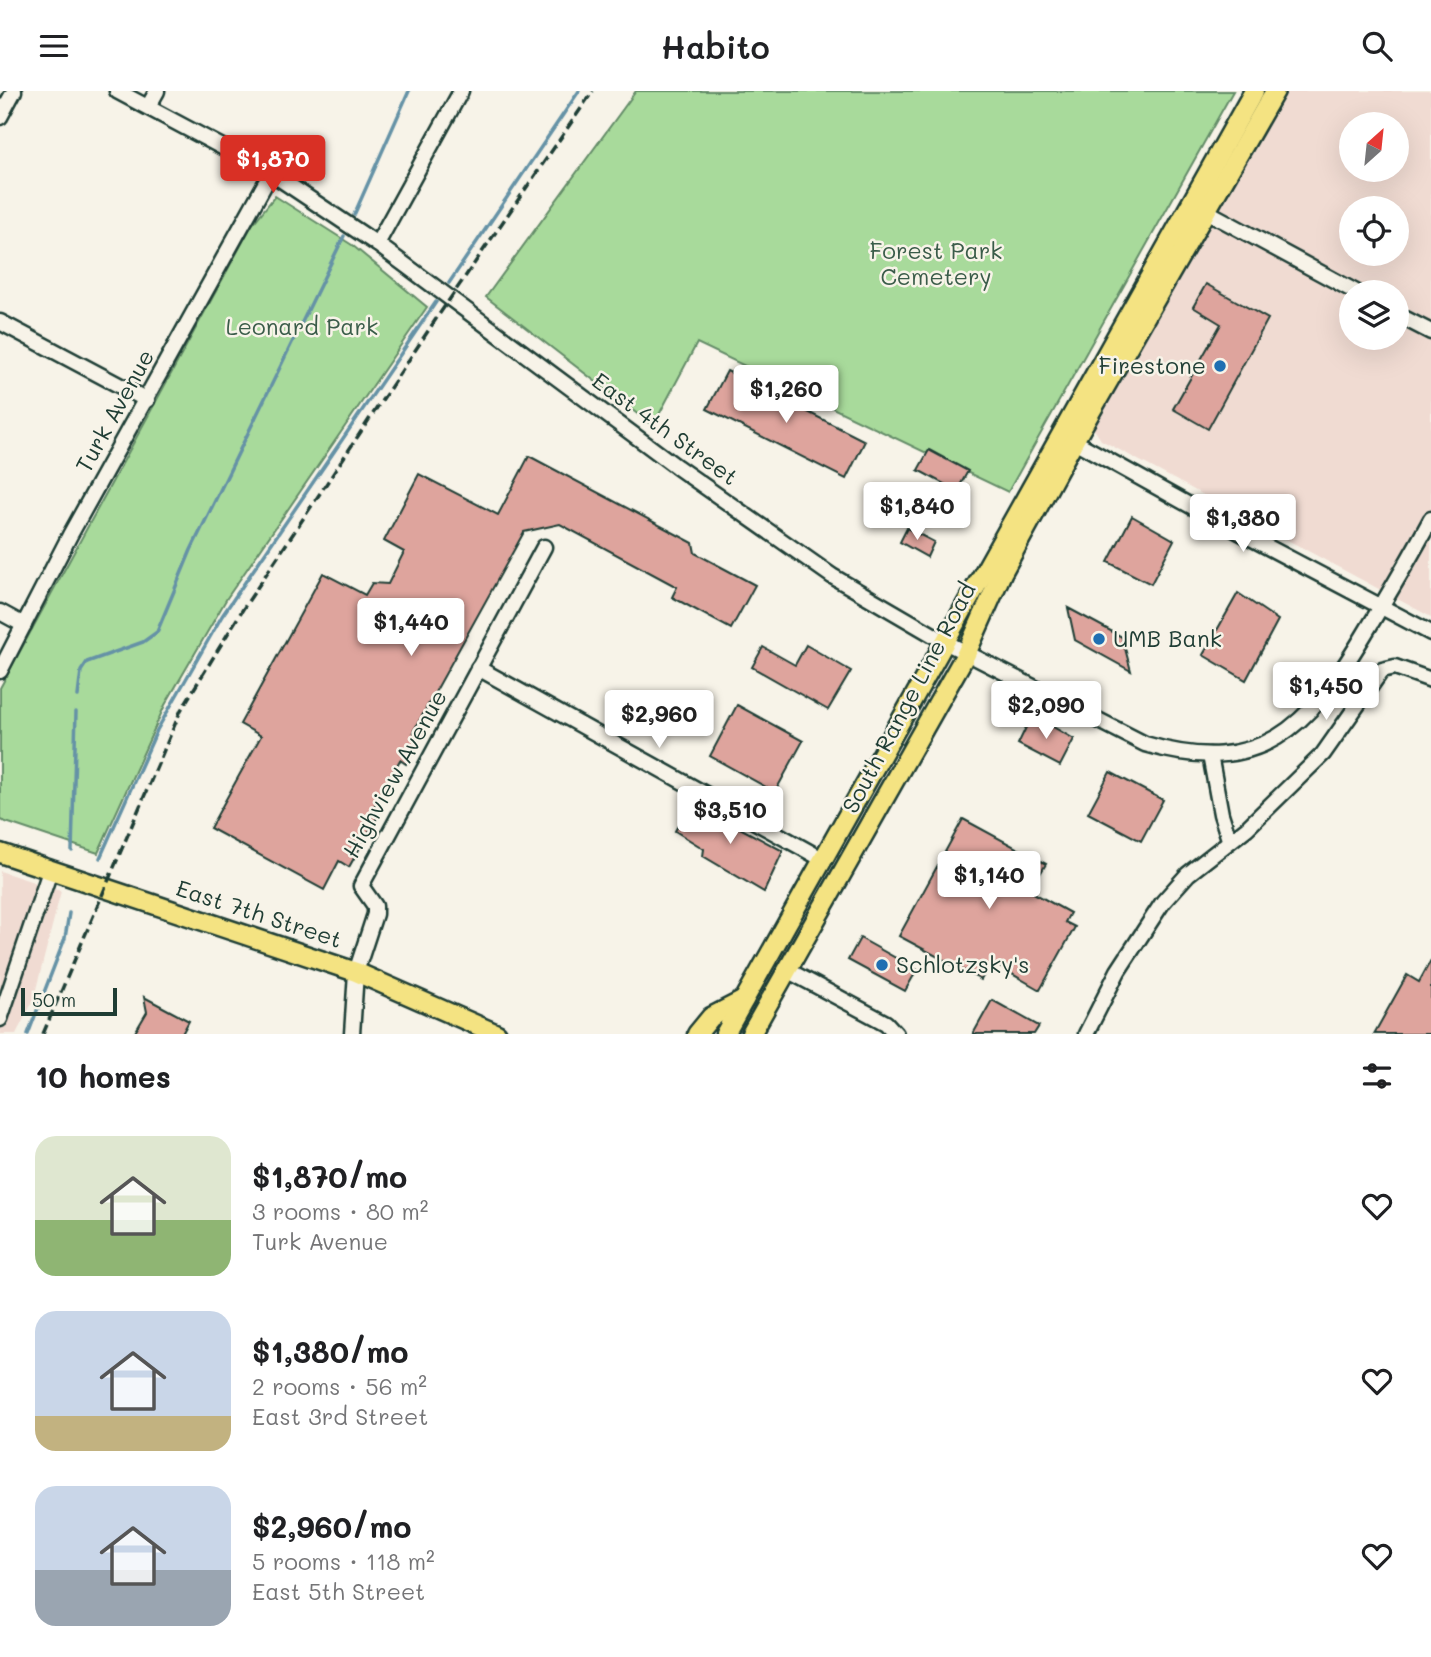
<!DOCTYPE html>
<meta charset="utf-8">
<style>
:root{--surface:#fff;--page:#f2f2f2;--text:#202124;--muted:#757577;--accent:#d93025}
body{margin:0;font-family:Mali,sans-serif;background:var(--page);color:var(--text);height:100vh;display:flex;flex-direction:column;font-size:26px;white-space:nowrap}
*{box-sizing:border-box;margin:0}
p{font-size:23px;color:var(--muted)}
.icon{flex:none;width:38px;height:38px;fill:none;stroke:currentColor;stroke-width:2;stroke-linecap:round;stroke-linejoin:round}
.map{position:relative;height:943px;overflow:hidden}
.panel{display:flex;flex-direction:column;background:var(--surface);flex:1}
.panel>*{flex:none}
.needle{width:46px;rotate:27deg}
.buttons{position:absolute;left:1339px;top:21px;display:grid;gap:14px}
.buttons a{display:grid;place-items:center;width:70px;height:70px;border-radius:50%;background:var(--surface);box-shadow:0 7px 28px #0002;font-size:35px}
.scale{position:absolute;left:21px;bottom:18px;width:96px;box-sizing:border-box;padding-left:7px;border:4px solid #1f3d34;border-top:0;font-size:19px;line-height:24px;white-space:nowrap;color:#1f3d34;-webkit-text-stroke:5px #f7f3e8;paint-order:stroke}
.price{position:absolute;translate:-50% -60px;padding:0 16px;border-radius:7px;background:#fff;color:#222;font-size:23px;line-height:46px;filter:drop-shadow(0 2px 4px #0008)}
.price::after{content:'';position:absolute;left:50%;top:42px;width:21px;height:16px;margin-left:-10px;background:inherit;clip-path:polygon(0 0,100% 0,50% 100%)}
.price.current{background:var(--accent);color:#fff}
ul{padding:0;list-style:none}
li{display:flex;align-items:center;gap:21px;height:175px;padding:0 35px}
li span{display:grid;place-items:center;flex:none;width:196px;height:140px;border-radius:21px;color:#555}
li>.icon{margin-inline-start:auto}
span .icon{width:84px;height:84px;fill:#fffc;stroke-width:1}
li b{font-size:30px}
h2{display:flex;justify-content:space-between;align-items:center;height:84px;padding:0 35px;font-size:30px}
header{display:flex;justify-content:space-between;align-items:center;height:91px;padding:0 35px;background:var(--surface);font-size:32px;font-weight:600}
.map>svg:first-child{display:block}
</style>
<header><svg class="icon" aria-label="menu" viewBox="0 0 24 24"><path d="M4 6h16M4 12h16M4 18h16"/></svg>Habito<svg class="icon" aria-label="search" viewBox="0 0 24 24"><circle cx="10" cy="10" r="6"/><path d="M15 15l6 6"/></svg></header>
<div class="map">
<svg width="1431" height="943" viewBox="0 0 1431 943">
<rect width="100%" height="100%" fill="#f7f3e8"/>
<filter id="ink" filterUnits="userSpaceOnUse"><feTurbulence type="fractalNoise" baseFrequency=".0143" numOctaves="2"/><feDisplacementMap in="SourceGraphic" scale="14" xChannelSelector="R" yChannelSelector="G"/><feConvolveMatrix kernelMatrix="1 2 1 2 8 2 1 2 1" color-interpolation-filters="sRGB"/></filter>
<g filter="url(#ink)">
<g fill="#f0dbd2" fill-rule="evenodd">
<path d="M1286,0h145v526l-330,-177 -7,-11 3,-13 167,-298zM1351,33h45v46h-45zM1351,117h45v46h-45zM1351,201h45v46h-45z"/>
<polygon points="0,780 61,800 33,910 16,943 0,943"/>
</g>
<g fill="#a8da9b" stroke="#648c68" stroke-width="2">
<polygon points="636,0 1233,0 1008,401 697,252 653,335 486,206"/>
<polygon points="275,105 352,154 427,216 227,507 165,614 98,762 0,729 0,597 252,134"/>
</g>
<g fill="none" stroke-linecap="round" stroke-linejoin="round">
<g stroke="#6592a6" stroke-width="3.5">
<polyline points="354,124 409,0"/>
<polyline points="449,192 579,0"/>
<polyline points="78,605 81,580 87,571 143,551 157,541 191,459 344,145"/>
<polyline points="72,760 76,621"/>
<polyline points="100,767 157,639 222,525 436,211"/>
<polyline points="28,943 65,847 69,822"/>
</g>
</g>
<g fill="#dea49d" stroke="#1f3d34" stroke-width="2">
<polygon points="1206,193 1268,228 1208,338 1173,318 1221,233 1193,216"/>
<polygon points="727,280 865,350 846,388 707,318"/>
<polygon points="929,359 968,380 957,400 918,379"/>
<polygon points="529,365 693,452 695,462 755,494 731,538 672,506 677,496 560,433 524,441 413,641 421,645 406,673 400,669 372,719 379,723 349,776 339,770 324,799 210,737 261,645 240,633 323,482 365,504 372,492 388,493 404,461 384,450 419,383 498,424"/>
<polygon points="1132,425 1174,449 1151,493 1108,471"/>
<polygon points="907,437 934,451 927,466 900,451"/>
<polygon points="1238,502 1278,529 1246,589 1203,564"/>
<polygon points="1068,517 1122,546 1131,580 1075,549"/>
<polygon points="806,554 851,580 828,619 752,576 763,556 795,574"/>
<polygon points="737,614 803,650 775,701 710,665"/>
<polygon points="1032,624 1074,648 1060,675 1018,653"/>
<polygon points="1110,681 1163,709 1141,750 1088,722"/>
<polygon points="691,711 783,760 764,801 703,765 704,758 675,740"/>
<polygon points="963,728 1046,773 1030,800 1070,822 1065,831 1075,836 1040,899 991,871 981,889 899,845"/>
<polygon points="860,847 917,879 905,900 848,869"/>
<polygon points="1431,869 1431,943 1374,943 1407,884 1419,891"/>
<polygon points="144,906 189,930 182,943 134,943 147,921"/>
<polygon points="992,909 1039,935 1034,943 973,943"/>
</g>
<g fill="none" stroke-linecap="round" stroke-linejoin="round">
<defs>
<g id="minor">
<path d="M117,0l154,82 106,71 300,223 155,109 115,67 198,101c116,34 163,-16 219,-109 23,-38 46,-77 67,-116"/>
<polyline points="148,16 157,0"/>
<polyline points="0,26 14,0"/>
<polyline points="1206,120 1356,201"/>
<polyline points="377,153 461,0"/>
<polyline points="1396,223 1431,241"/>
<polyline points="0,231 147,309"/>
<polyline points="1074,350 1209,425 1431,542"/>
<polyline points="0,521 24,534"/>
<polyline points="478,577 824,769"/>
<polyline points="0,580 70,444 271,82"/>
<polyline points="1210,664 1221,723 1229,748"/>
<polyline points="787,879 886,932 896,943"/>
<polyline points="0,928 50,780"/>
<polyline points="352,943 356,881 375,823 375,815 361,795 544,456"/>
<polyline points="1086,943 1118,880 1163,811 1188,783 1247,737 1323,663 1382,579 1395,576 1431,589"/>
</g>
<g id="major">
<polyline points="0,762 356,881 497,943"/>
<polyline points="697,943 711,926 744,909"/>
<polyline points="725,943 1254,0"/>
<polyline points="751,943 966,563 1002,482 1074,350 1275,0"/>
</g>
</defs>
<use href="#minor" stroke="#1f3d34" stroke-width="19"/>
<use href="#major" stroke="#1f3d34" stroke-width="23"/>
<use href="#minor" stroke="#f7f3e8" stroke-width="14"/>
<use href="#major" stroke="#f4e382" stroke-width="18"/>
<polyline stroke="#1f3d34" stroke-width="3.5" stroke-dasharray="10 5" stroke-linecap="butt" points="43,943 181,619 243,518 436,228 593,0"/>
</g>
</g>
<g fill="#1f6fb2" stroke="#f7f3e8" stroke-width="2.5">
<circle cx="1220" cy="275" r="7"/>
<circle cx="1099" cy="548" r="7"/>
<circle cx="882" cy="874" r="7"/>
</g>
<g text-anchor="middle" stroke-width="5" stroke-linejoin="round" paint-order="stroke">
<g font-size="23" fill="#3a5c49" stroke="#f7f3e8">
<text x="936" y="168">Forest Park<tspan x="936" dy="26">Cemetery</tspan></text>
<text x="302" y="244">Leonard Park</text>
</g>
<g font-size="23" fill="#1f3d34" stroke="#f7f3e8" text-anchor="start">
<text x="1206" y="283" text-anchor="end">Firestone</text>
<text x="1113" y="556">UMB Bank</text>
<text x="896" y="882">Schlotzsky's</text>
</g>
<g font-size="23" fill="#1f3d34" stroke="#f7f3e8">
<text transform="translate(115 320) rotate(-61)" y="8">Turk Avenue</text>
<text transform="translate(665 338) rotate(36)" y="8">East 4th Street</text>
<text transform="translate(909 607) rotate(-62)" y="8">South Range Line Road</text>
<text transform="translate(395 683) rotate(-61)" y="8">Highview Avenue</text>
<text transform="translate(259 823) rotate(18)" y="8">East 7th Street</text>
</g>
</g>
</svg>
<div class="buttons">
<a><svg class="needle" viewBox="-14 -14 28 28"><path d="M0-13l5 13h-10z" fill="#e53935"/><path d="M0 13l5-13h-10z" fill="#757577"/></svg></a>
<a><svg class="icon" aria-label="locate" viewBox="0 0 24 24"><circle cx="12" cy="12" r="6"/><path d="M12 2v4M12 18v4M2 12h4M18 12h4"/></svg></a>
<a><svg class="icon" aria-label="layers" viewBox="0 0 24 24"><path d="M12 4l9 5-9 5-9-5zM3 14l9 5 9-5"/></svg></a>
</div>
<div class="scale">50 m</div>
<b class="price current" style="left:273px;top:104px">$1,870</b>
<b class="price" style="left:786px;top:334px">$1,260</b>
<b class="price" style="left:917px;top:451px">$1,840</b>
<b class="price" style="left:1243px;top:463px">$1,380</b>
<b class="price" style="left:411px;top:567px">$1,440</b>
<b class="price" style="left:1326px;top:631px">$1,450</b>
<b class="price" style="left:1046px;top:650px">$2,090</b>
<b class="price" style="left:659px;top:659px">$2,960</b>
<b class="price" style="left:730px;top:755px">$3,510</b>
<b class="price" style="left:989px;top:820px">$1,140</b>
</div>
<section class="panel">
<h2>10 homes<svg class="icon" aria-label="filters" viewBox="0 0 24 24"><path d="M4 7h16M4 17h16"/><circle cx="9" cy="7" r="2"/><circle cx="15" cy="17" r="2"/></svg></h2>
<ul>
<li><span style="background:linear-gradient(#dfe7d0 60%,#8fb573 0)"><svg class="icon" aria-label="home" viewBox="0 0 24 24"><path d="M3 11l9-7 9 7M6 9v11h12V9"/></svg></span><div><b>$1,870/mo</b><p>3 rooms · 80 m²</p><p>Turk Avenue</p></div><svg class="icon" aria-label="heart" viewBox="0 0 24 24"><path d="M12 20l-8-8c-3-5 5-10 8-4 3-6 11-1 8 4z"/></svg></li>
<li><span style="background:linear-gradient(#c9d6e8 75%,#c2b280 0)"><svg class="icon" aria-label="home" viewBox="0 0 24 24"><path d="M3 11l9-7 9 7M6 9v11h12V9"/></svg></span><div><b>$1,380/mo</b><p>2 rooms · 56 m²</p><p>East 3rd Street</p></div><svg class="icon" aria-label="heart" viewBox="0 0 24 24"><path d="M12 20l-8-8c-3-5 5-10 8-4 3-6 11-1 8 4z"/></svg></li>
<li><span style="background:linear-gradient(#c9d6e8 60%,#9aa5b1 0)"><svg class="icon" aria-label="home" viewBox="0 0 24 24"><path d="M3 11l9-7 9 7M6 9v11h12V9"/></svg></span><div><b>$2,960/mo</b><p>5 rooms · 118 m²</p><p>East 5th Street</p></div><svg class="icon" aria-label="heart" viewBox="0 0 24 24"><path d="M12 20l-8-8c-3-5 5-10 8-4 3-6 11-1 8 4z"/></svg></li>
</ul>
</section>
